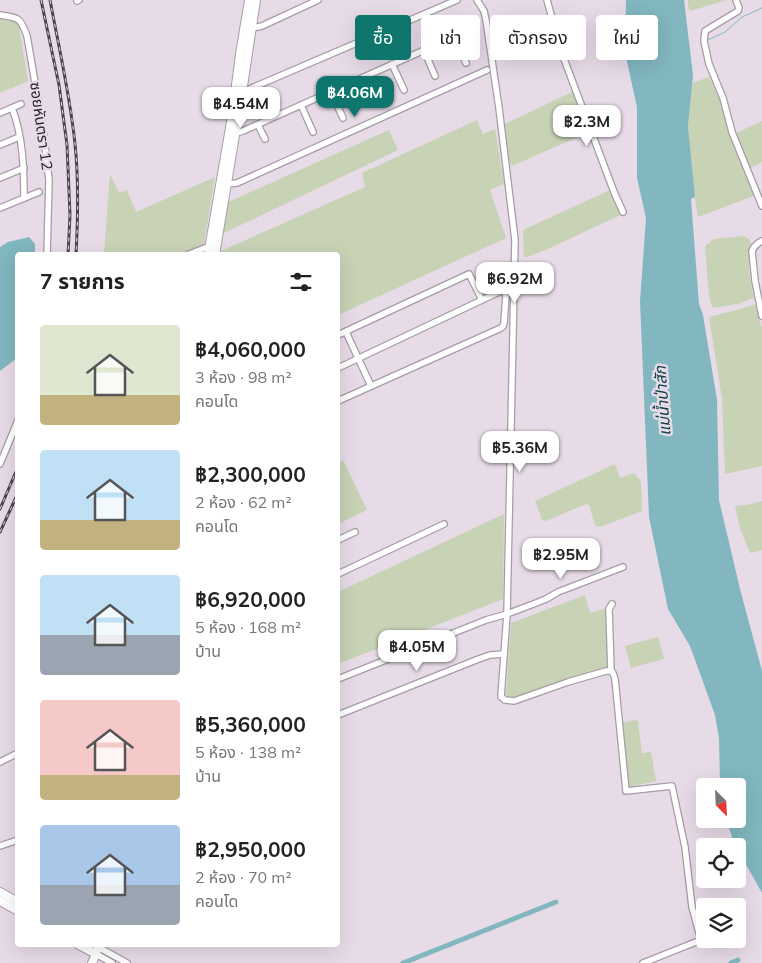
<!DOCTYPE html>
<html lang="th">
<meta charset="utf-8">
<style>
:root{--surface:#fff;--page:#f2f2f2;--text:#222;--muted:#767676;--accent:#0f766e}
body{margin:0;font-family:Mulish,"Noto Sans Thai",sans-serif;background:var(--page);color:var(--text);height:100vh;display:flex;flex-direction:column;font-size:19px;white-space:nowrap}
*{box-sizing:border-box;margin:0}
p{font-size:16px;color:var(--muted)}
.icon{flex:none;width:28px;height:28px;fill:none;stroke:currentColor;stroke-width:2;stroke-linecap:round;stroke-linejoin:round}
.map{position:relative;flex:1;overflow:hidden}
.panel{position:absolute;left:15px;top:252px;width:325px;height:695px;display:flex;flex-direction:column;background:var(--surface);border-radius:5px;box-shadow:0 5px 20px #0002}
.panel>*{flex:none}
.guide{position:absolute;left:355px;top:15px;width:331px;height:45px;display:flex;gap:10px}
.needle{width:32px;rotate:156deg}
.tools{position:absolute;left:696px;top:778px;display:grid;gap:10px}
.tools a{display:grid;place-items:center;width:50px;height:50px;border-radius:5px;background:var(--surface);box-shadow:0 5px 20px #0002;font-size:25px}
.price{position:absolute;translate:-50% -42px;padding:0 11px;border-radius:10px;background:#fff;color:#222;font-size:16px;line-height:32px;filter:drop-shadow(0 1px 2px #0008)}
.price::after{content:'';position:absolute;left:50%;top:30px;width:15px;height:11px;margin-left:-8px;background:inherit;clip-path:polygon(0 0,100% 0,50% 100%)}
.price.current{background:var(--accent);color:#fff}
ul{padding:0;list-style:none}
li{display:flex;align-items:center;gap:15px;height:125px;padding:0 25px}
li span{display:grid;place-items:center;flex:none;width:140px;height:100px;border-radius:5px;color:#555}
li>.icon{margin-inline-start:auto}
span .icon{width:60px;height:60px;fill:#fffc;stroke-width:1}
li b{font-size:21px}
h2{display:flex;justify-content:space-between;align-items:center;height:60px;padding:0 25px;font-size:21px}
.chip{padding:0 18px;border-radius:5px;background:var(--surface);box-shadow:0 5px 20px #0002;font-size:18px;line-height:45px}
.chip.current{background:var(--accent);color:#fff}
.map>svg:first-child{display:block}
</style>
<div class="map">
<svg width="762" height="963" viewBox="0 0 762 963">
<rect width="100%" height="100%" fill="#e7dbe8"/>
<g fill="#c8d2b5">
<polygon points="688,0 727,0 690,11 688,5"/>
<polygon points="0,18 12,19 19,26 28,81 0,93"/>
<polygon points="709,77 719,98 725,97 736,133 762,121 762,162 749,169 759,194 698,217 695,197 688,126 692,83"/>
<polygon points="574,91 589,132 512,166 510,164 505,124"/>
<polygon points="477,120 483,134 495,129 504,184 490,190 506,238 338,315 338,255 221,255 221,251 365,187 362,173"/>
<polygon points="389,130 398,150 224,233 221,231 226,203"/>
<polygon points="110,174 119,193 127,190 136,212 215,177 204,244 180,255 104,255"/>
<polygon points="610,190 620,215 546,250 524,258 523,230"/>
<path d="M744,236l5,3 3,7c-7,17 -1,35 2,52l-16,6 -25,4 -4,-11 -4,-51 9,-7z"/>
<polygon points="755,304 762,329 762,466 725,474 722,399 709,317 740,309"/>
<polygon points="343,460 367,510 338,524 338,463"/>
<polygon points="615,464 620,478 634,473 641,482 642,511 600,527 595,525 589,505 586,504 546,521 542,520 535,501"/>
<polygon points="762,501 762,550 750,553 740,529 735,506 752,504"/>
<polygon points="504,514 503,599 338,664 338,592"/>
<polygon points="585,595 590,613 606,608 608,666 605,669 514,698 508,698 506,695 511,623"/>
<polygon points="658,637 664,659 631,668 625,646"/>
<polygon points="636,720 638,721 642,753 651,752 656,781 629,787 626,785 621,723"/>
</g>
<g fill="#82b7c0">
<polygon points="626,0 684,0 693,75 688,126 695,197 691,199 699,304 703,315 717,400 719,500 740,589 762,671 762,893 738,850 738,846 735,846 726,819 738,819 738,786 720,786 719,738 715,715 690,646 668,609 649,517 640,301 646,218 637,178 637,107 622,39 625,38"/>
<polygon points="29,237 35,244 35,255 18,255 17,358 0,371 0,247 8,242"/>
</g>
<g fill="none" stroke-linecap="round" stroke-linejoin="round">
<polyline stroke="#82b7c0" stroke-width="1" points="708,40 725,32 742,17 762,8"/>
<g stroke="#82b7c0" stroke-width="5">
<polyline points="403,963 556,902"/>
<polyline points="731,963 738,960"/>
</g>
<defs>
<g id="minor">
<polyline points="477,0 484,11 486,20 499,108 515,240 507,614 501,697 505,700 514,701 568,682 606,671 611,671 613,673 615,679 626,791 672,786 685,847 692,907 701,940 643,963"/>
<polyline points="547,0 561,51 614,192 623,212"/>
<polyline points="736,0 739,8 738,11 705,31 704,41 709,64 723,98 732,132 762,206"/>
<polyline points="77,1 79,0"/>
<path d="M0,15c19,3 20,2 27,21l16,93 6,51 -2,75"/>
<polyline points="253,28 262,26 318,0"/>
<polyline points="385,31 399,61"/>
<polyline points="454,37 466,63"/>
<polyline points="424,50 435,76"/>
<polyline points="392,64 404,90"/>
<polyline points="363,78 374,104"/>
<polyline points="331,92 343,118"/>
<polyline points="240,93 457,0"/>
<polyline points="301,105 313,132"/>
<path d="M12,108c11,28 12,61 12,90"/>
<polyline points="0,113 21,104"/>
<polyline points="258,125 265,139"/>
<polyline points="236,133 243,131 476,27"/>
<polyline points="0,145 19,137"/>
<polyline points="0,178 24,168"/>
<polyline points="227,184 237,183 487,70"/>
<polyline points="0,208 39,192"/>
<path d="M762,241c-5,2 -8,5 -10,10l3,30 7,35"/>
<polyline points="187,255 210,246"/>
<polyline points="346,332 371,386"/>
<polyline points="338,335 469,274 482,300"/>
<polyline points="338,368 501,291 504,292 506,295 504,323 503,326 501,328 338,401"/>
<polyline points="0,464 18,420"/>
<polyline points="338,540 355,532"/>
<polyline points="338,574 444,524"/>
<polyline points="611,671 609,609 612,604"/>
<polyline points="338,679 486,620 507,614 536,603 546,599 558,592 623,567"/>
<polyline points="338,715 476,660 490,655 504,654"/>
<polyline points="0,762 18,753"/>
<polyline points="0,846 18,840"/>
<polyline points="98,947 127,963"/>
<polyline points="96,954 112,963"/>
</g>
<g id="major">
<polyline points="208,255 232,116 240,54 249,0"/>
<polyline points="215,255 242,93 256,0"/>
<polyline points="0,892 18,902"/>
<polyline points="0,901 18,911"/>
<polyline points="79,945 96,954"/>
<polyline points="92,963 96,954 98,945"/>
</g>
</defs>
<use href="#minor" stroke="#a69ba7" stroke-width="8"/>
<use href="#major" stroke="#a69ba7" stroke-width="10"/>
<use href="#minor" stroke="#fff" stroke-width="5.5"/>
<use href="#major" stroke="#fff" stroke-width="8"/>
<defs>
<g id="rail">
<polyline points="41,0 59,85 67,145 70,215 68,255"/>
<path d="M50,0c9,48 20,95 25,144 4,37 3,74 1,111"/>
<polyline points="0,509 18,467"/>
<polyline points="0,532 18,493"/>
</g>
</defs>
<use href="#rail" stroke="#4a444a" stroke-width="3"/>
<use href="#rail" stroke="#e7dbe8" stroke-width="1" stroke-dasharray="4" stroke-linecap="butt"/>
</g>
<g text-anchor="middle" stroke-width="5" stroke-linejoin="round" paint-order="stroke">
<g font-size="15" fill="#282328" stroke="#e7dbe8">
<text transform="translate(41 126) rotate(82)" y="5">ซอยหันตรา 12</text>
</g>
<g font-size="16" font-style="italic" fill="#0f4148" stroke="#e7dbe8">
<text transform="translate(662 401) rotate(-94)" y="6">แม่น้ำป่าสัก</text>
</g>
</g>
</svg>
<div class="tools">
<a><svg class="needle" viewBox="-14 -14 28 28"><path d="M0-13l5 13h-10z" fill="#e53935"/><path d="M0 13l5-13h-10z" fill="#767676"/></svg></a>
<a><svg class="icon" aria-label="locate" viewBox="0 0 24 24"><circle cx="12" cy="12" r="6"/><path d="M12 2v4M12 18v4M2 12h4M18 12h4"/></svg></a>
<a><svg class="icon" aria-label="layers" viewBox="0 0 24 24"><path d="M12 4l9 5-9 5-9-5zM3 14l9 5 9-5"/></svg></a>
</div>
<b class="price current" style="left:355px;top:118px">฿4.06M</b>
<b class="price" style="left:241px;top:129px">฿4.54M</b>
<b class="price" style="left:587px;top:147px">฿2.3M</b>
<b class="price" style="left:515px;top:304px">฿6.92M</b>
<b class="price" style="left:520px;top:473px">฿5.36M</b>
<b class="price" style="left:561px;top:580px">฿2.95M</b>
<b class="price" style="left:417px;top:672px">฿4.05M</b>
<div class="guide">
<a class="chip current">ซื้อ</a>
<a class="chip">เช่า</a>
<a class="chip">ตัวกรอง</a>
<a class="chip">ใหม่</a>
</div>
<section class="panel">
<h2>7 รายการ<svg class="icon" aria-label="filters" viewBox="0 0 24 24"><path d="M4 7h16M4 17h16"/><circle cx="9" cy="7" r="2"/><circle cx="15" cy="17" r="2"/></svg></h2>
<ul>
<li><span style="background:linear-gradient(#dfe7d0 70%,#c2b280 0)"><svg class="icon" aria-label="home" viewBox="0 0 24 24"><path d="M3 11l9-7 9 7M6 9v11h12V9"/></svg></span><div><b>฿4,060,000</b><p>3 ห้อง · 98 m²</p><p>คอนโด</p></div></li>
<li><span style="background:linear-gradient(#bfe0f5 70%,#c2b280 0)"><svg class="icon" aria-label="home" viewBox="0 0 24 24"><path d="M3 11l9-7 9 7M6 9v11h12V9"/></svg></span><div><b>฿2,300,000</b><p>2 ห้อง · 62 m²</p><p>คอนโด</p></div></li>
<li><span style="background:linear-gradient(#bfe0f5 60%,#9aa5b1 0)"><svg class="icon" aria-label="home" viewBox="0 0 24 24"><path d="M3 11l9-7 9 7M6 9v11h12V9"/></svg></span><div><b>฿6,920,000</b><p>5 ห้อง · 168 m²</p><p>บ้าน</p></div></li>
<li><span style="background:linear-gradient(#f6c9c9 75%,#c2b280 0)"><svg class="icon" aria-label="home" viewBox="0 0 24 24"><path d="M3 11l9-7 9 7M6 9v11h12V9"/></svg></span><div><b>฿5,360,000</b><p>5 ห้อง · 138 m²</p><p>บ้าน</p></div></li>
<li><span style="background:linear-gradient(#a9c7e8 60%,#9aa5b1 0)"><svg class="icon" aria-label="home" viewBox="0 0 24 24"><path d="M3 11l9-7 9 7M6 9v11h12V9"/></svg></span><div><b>฿2,950,000</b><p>2 ห้อง · 70 m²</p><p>คอนโด</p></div></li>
</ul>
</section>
</div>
